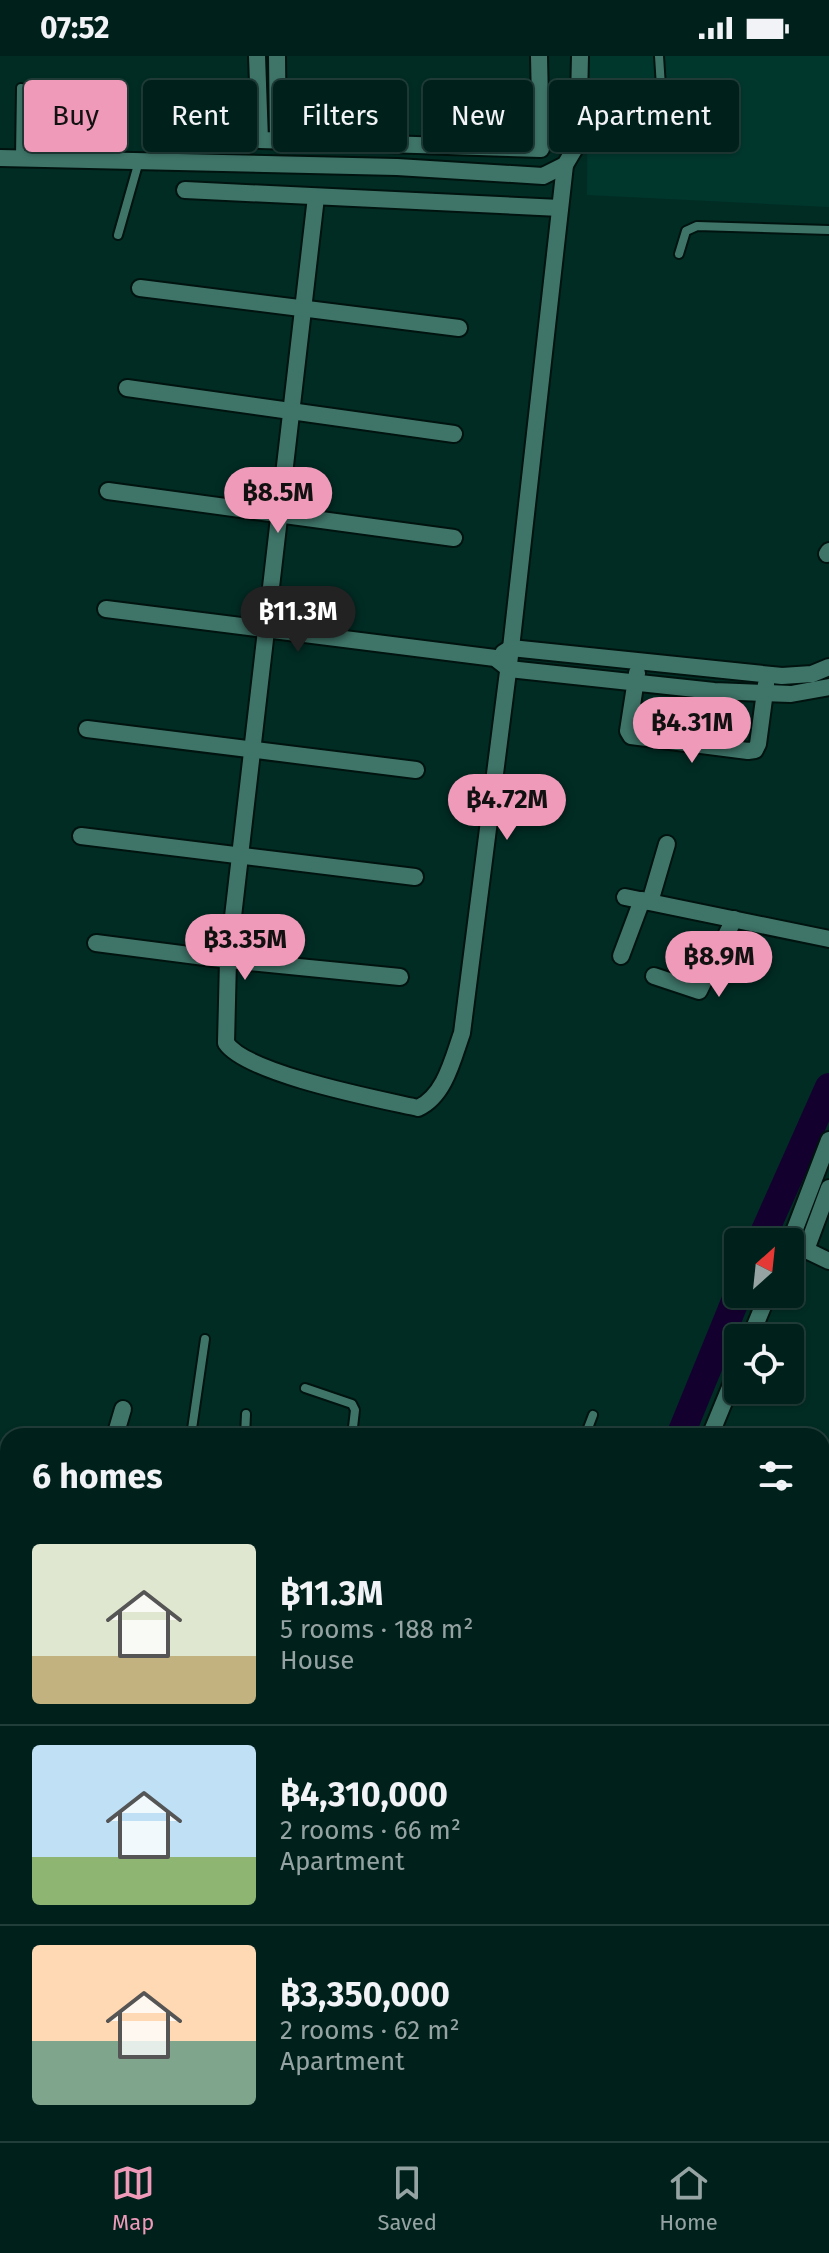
<!DOCTYPE html>
<meta charset="utf-8">
<style>
:root{--surface:#00211b;--page:#0e2e28;--text:#f1f3f6;--muted:#95a3a3;--line:#223e3a;--accent:#ef9ab8}
body{margin:0;font-family:"Fira Sans",sans-serif;background:var(--page);color:var(--text);height:100vh;display:flex;flex-direction:column;font-size:30px;white-space:nowrap}
*{box-sizing:border-box;margin:0}
p{font-size:26px;color:var(--muted)}
.icon{flex:none;width:44px;height:44px;fill:none;stroke:currentColor;stroke-width:2;stroke-linecap:round;stroke-linejoin:round}
.map{position:relative;flex:1;overflow:hidden}
.side{position:absolute;left:0px;top:1372px;width:830px;height:714px;display:flex;flex-direction:column;background:var(--surface);border-radius:24px 24px 0 0;box-shadow:0 2px 6px #0004,0 0 0 2px var(--line)}
.side>*{flex:none}
.top-card{position:absolute;left:24px;top:24px;width:782px;height:72px;display:flex;gap:16px}
.needle{width:52px;rotate:27deg}
.controls{position:absolute;left:724px;top:1172px;display:grid;gap:16px}
.controls a{display:grid;place-items:center;width:80px;height:80px;border-radius:8px;background:var(--surface);box-shadow:0 2px 6px #0004,0 0 0 2px var(--line);font-size:40px}
.price{position:absolute;translate:-50% -68px;padding:0 18px;border-radius:28px;background:var(--accent);color:#111;font-size:26px;line-height:52px;filter:drop-shadow(0 2px 4px #0008)}
.price::after{content:'';position:absolute;left:50%;top:48px;width:24px;height:18px;margin-left:-12px;background:inherit;clip-path:polygon(0 0,100% 0,50% 100%)}
.price.current{background:#222;color:#fff}
ul{padding:0;list-style:none}
li{display:flex;align-items:center;gap:24px;height:200px;padding:0 32px}
li+li{border-top:2px solid var(--line)}
li span{display:grid;place-items:center;flex:none;width:224px;height:160px;border-radius:8px;color:#555}
li>.icon{margin-inline-start:auto}
span .icon{width:96px;height:96px;fill:#fffc;stroke-width:1}
li b{font-size:34px}
h2{display:flex;justify-content:space-between;align-items:center;height:96px;padding:0 32px;font-size:34px}
.pill{padding:0 28px;border-radius:8px;background:var(--surface);box-shadow:0 2px 6px #0004,0 0 0 2px var(--line);font-size:28px;line-height:72px}
.pill.current{background:var(--accent);color:#111}
.status{display:flex;justify-content:space-between;align-items:center;height:56px;padding:0 40px;background:var(--surface);direction:ltr}
.status svg{height:22px;fill:currentColor}
.tabs{display:flex;justify-content:space-around;align-items:center;height:112px;border-top:2px solid var(--line);background:var(--surface);font-size:22px;color:var(--muted)}
.tabs a{display:grid;justify-items:center;gap:4px}
.tabs .current{color:var(--accent)}
.map>svg:first-child{display:block}
</style>
<div class="status"><b>07:52</b><svg viewBox="0 0 49 12"><path d="M0 12V9h3v3zM5 12V6h3v6zM10 12V3h3v9zM15 12V0h3v12zM26 1h20v11H26zM47 4h2v5h-2z"/></svg></div>
<div class="map">
<svg width="829" height="2085" viewBox="0 0 829 2085">
<rect width="100%" height="100%" fill="#002c24"/>
<polygon fill="#00372d" points="588,0 829,0 829,151 587,139"/>
<g fill="none" stroke-linecap="round" stroke-linejoin="round">
<g stroke="#14002f" stroke-width="28">
<polyline points="760,1186 829,1031"/>
<polyline points="680,1380 738,1238"/>
<polyline points="433,2085 433,2078"/>
</g>
<defs>
<g id="service">
<polyline points="659,0 665,92"/>
<polyline points="20,102 21,32"/>
<polyline points="118,179 139,105"/>
<polyline points="679,198 686,175 697,170 829,174"/>
<polyline points="305,1332 352,1348 355,1354 352,1380"/>
<polyline points="191,1380 205,1283"/>
<polyline points="245,1380 246,1358"/>
<polyline points="585,1380 593,1359"/>
<polyline points="822,1495 829,1478"/>
<polyline points="290,2078 297,2085"/>
</g>
<g id="minor">
<polyline points="257,0 260,84 541,93 539,0"/>
<polyline points="277,0 278,85"/>
<polyline points="190,37 258,35"/>
<polyline points="0,102 397,111 543,120 565,109 578,87 580,0"/>
<polyline points="185,134 560,152"/>
<path d="M316,141l-88,763 -2,83c21,31 152,56 192,65 27,-12 35,-50 44,-75l49,-385 54,-483"/>
<polyline points="140,232 459,272"/>
<polyline points="127,332 454,378"/>
<polyline points="108,435 454,482"/>
<polyline points="827,498 829,495"/>
<polyline points="106,553 495,602 509,613 714,635 791,638 829,631"/>
<polyline points="503,597 511,592 782,620 812,618 829,611"/>
<polyline points="637,617 628,675 631,680 748,695 755,694 758,688 766,628"/>
<polyline points="87,673 416,714"/>
<polyline points="81,780 415,821"/>
<polyline points="625,841 829,883"/>
<polyline points="650,846 667,788"/>
<polyline points="96,887 228,904 400,921"/>
<polyline points="621,900 642,844"/>
<polyline points="654,920 699,935 734,863"/>
<polyline points="829,1132 806,1194 829,1205"/>
<polyline points="790,1186 829,1084"/>
<polyline points="750,1282 768,1238"/>
<polyline points="115,1380 123,1353"/>
<polyline points="710,1380 738,1312"/>
<polyline points="822,1549 829,1551"/>
<polyline points="0,1628 8,1625"/>
<polyline points="822,1837 829,1837"/>
<polyline points="0,1867 8,1864"/>
<polyline points="62,2080 63,2078"/>
<polyline points="454,2085 456,2078"/>
</g>
</defs>
<use href="#service" stroke="#00130e" stroke-width="12"/>
<use href="#minor" stroke="#00130e" stroke-width="20"/>
<use href="#service" stroke="#3f7569" stroke-width="8"/>
<use href="#minor" stroke="#3f7569" stroke-width="16"/>
</g>
</svg>
<div class="controls">
<a><svg class="needle" viewBox="-14 -14 28 28"><path d="M0-13l5 13h-10z" fill="#e53935"/><path d="M0 13l5-13h-10z" fill="#95a3a3"/></svg></a>
<a><svg class="icon" aria-label="locate" viewBox="0 0 24 24"><circle cx="12" cy="12" r="6"/><path d="M12 2v4M12 18v4M2 12h4M18 12h4"/></svg></a>
</div>
<b class="price" style="left:278px;top:479px">฿8.5M</b>
<b class="price current" style="left:298px;top:598px">฿11.3M</b>
<b class="price" style="left:692px;top:709px">฿4.31M</b>
<b class="price" style="left:507px;top:786px">฿4.72M</b>
<b class="price" style="left:245px;top:926px">฿3.35M</b>
<b class="price" style="left:719px;top:943px">฿8.9M</b>
<div class="top-card">
<a class="pill current">Buy</a>
<a class="pill">Rent</a>
<a class="pill">Filters</a>
<a class="pill">New</a>
<a class="pill">Apartment</a>
</div>
<section class="side">
<h2>6 homes<svg class="icon" aria-label="filters" viewBox="0 0 24 24"><path d="M4 7h16M4 17h16"/><circle cx="9" cy="7" r="2"/><circle cx="15" cy="17" r="2"/></svg></h2>
<ul>
<li><span style="background:linear-gradient(#dfe7d0 70%,#c2b280 0)"><svg class="icon" aria-label="home" viewBox="0 0 24 24"><path d="M3 11l9-7 9 7M6 9v11h12V9"/></svg></span><div><b>฿11.3M</b><p>5 rooms · 188 m²</p><p>House</p></div></li>
<li><span style="background:linear-gradient(#bfe0f5 70%,#8fb573 0)"><svg class="icon" aria-label="home" viewBox="0 0 24 24"><path d="M3 11l9-7 9 7M6 9v11h12V9"/></svg></span><div><b>฿4,310,000</b><p>2 rooms · 66 m²</p><p>Apartment</p></div></li>
<li><span style="background:linear-gradient(#ffd9b3 60%,#7fa58c 0)"><svg class="icon" aria-label="home" viewBox="0 0 24 24"><path d="M3 11l9-7 9 7M6 9v11h12V9"/></svg></span><div><b>฿3,350,000</b><p>2 rooms · 62 m²</p><p>Apartment</p></div></li>
</ul>
</section>
</div>
<nav class="tabs">
<a class="current"><svg class="icon" aria-label="map" viewBox="0 0 24 24"><path d="M3 6l6-2 6 2 6-2v14l-6 2-6-2-6 2zM9 4v14M15 6v14"/></svg>Map</a>
<a><svg class="icon" aria-label="saved" viewBox="0 0 24 24"><path d="M7 4h10v16l-5-4-5 4z"/></svg>Saved</a>
<a><svg class="icon" aria-label="home" viewBox="0 0 24 24"><path d="M3 11l9-7 9 7M6 9v11h12V9"/></svg>Home</a>
</nav>
